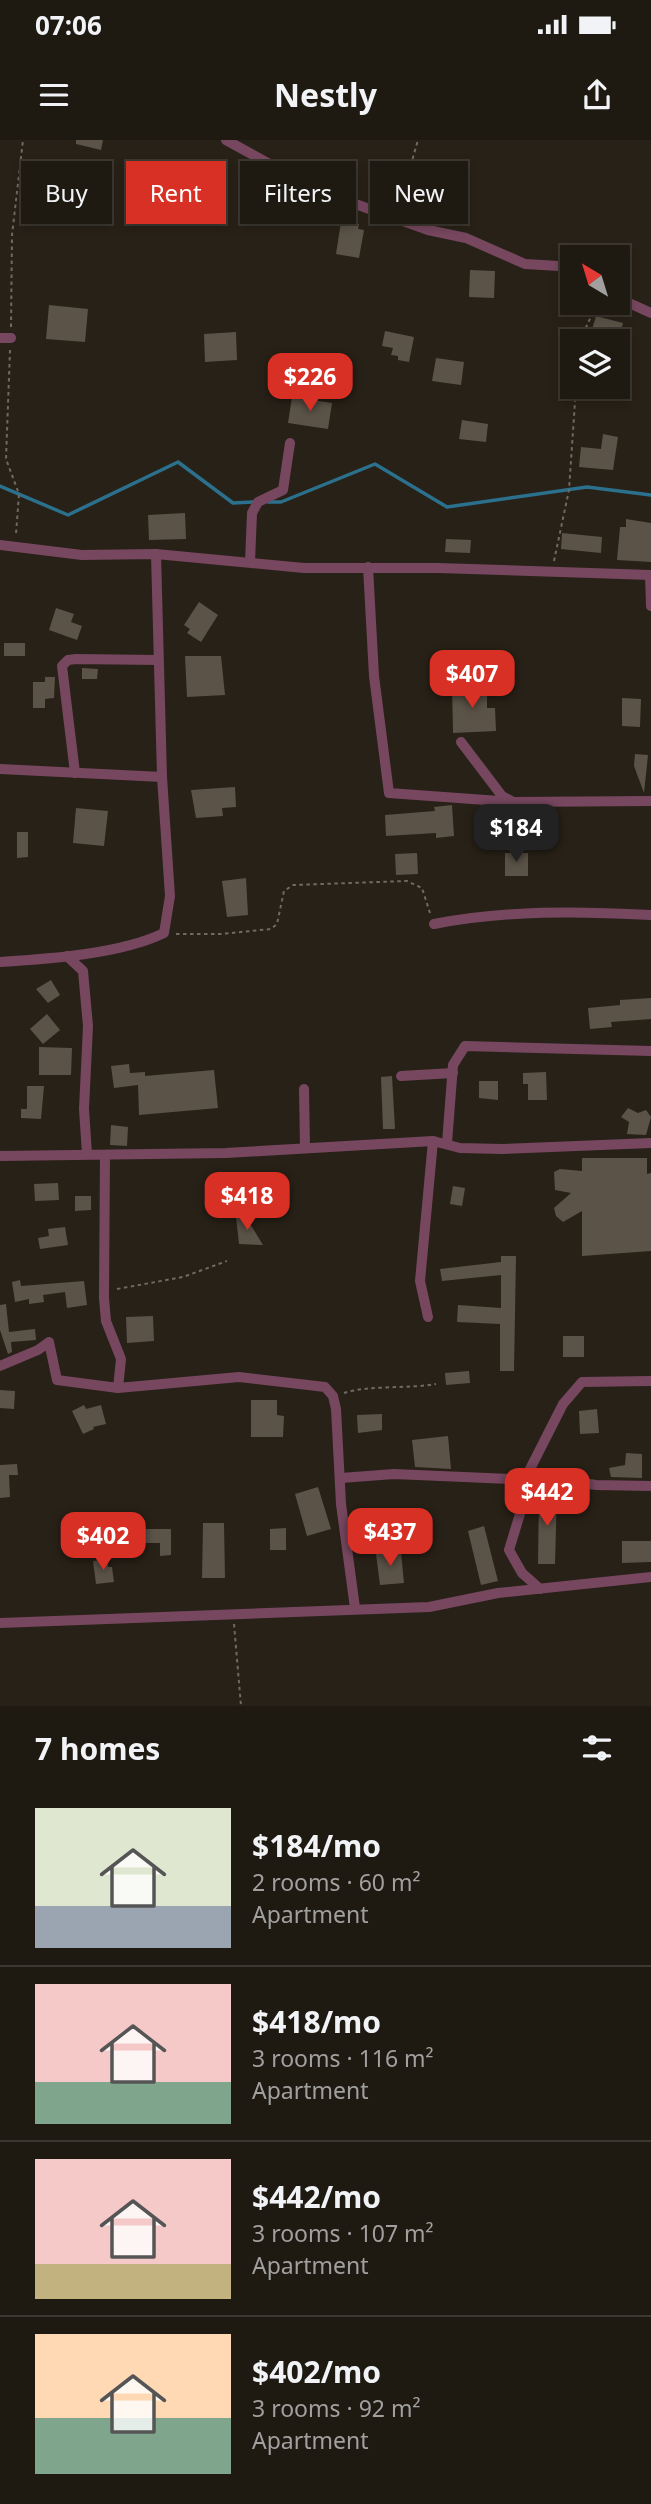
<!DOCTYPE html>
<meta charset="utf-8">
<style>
:root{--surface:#1e1911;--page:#2b261f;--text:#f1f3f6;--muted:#a1a09f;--line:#3c3831;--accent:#d93025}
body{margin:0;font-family:"Noto Sans",sans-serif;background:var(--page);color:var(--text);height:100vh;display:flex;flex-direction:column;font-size:26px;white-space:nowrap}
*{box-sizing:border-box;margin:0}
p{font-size:23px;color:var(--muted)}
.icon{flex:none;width:38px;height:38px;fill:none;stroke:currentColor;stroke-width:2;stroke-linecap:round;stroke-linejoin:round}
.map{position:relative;height:1566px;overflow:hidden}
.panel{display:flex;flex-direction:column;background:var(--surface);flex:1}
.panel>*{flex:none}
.guide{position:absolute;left:21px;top:21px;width:609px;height:63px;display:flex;gap:14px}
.needle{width:46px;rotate:322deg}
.buttons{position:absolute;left:560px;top:105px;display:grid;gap:14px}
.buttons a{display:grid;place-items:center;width:70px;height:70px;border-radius:0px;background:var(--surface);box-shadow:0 4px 10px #0003,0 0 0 2px var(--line);font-size:35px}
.price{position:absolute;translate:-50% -60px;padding:0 16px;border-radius:14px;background:var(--accent);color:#fff;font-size:23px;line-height:46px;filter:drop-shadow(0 2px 4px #0008)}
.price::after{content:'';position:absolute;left:50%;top:42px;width:21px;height:16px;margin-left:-10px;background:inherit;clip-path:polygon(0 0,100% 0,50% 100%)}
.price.selected{background:#222;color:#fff}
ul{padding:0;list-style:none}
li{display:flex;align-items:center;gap:21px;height:175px;padding:0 35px}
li+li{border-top:2px solid var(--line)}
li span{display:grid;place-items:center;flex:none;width:196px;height:140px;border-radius:0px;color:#555}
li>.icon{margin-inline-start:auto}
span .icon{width:84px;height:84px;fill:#fffc;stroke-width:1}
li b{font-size:30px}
h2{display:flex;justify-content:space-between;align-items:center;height:84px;padding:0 35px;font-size:30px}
.pill{padding:0 24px;border-radius:0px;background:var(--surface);box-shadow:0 4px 10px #0003,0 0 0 2px var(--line);font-size:24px;line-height:63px}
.pill.selected{background:var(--accent);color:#fff}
.status{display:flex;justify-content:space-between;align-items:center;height:49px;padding:0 35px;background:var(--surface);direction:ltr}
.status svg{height:19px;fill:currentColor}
header{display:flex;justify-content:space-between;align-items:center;height:91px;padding:0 35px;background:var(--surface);font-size:32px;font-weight:700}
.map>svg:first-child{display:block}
</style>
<div class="status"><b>07:06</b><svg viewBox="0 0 49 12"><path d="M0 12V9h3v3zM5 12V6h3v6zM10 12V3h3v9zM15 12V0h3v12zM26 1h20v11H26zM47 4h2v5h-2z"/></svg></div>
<header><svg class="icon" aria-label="menu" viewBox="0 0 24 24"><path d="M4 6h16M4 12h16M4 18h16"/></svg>Nestly<svg class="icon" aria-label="share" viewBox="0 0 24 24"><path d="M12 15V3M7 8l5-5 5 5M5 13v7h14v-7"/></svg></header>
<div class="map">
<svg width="651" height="1566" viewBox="0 0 651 1566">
<rect width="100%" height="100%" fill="#282117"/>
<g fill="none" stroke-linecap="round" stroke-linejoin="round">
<g stroke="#2b718d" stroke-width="3.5">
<polyline points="0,346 68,375 178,322 233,363 253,362"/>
<polyline points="268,362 281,362 375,324 447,367 587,347 651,355"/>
</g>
</g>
<g fill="#5b5347">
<polygon points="76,0 103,0 101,10 76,4"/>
<polygon points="341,82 359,84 358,89 364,90 359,118 336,114"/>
<polygon points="470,130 495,131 494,158 469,157"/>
<polygon points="49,165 88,169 85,202 46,199"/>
<polygon points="596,176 623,183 618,201 590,197"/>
<polygon points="385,191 414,197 409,222 398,220 398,216 391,215 393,208 382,206"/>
<polygon points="236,192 237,220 205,222 204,194"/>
<polygon points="436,218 464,222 461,245 432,241"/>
<polygon points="292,257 332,263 328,289 288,283"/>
<polygon points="462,280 488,284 486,302 459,299"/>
<polygon points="603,294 618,297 613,330 579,327 581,307 601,309"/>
<polygon points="185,373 186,399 149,400 148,375"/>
<polygon points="626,379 651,383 651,422 617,420 620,387 626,387"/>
<polygon points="562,393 602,397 601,413 561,409"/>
<polygon points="446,399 471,400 470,413 445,412"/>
<polygon points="199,462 218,475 201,502 187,493 190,489 184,485"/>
<polygon points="56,468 74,474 71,482 82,486 77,500 49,490"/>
<rect x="4" y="503" width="21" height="13"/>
<polygon points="185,516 221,516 225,555 187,557"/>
<polygon points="82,528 98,529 97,539 82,539"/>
<polygon points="45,537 55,537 54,558 45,559 45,568 33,568 33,542 45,542"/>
<polygon points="452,545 487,546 487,568 495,568 496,591 453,593"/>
<polygon points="622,558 641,559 640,587 622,586"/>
<polygon points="635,614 648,615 644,653 634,626"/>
<polygon points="235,647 236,667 222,668 223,676 196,678 191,650"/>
<polygon points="452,665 454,696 436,698 436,693 386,696 385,675 435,671 434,667"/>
<polygon points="76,668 108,671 104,706 73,703"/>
<polygon points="17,692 28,692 28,717 17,718"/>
<polygon points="417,713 418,734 396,735 395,714"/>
<rect x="505" y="713" width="23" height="23"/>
<polygon points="246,738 248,775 227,777 222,741"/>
<polygon points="51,840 60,855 48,863 36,849"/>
<polygon points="651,858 651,879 611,882 612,887 590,889 588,868 620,865 620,860"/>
<polygon points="47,874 60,890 43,904 30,889"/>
<polygon points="39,907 72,908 71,935 39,935"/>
<polygon points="129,924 130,933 145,932 145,936 214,930 218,968 139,975 138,945 114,948 111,926"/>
<polygon points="546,932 547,960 528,960 528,944 523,944 523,933"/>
<polygon points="392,936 395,989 383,989 381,937"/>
<polygon points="479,941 498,941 498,960 479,958"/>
<polygon points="27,946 44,946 41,979 21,978 21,969 27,969"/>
<polygon points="628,968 638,973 646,970 651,977 646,995 627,994 629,982 621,977"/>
<polygon points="111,985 128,987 127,1006 110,1005"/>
<polygon points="582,1018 647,1018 647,1034 651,1033 651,1111 582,1116 582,1071 563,1082 556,1076 554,1068 571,1053 555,1050 554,1032 560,1029 582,1031"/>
<polygon points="58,1043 59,1060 35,1061 34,1044"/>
<polygon points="453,1046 465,1048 462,1066 450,1064"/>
<polygon points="75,1056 91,1056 91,1070 75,1071"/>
<polygon points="244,1074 263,1105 239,1104 236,1077"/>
<polygon points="65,1087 68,1105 40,1109 38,1098 49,1096 48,1089"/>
<polygon points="501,1116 516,1116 514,1231 500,1231 500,1184 457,1182 458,1165 501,1168 501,1135 442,1141 440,1129 501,1122"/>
<polygon points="20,1140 21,1146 84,1141 87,1165 67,1168 65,1152 43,1155 44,1162 29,1164 29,1159 15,1162 12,1142"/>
<polygon points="6,1164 9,1192 35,1189 36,1200 11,1202 12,1212 8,1214 0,1190 0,1165"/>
<polygon points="153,1176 154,1201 127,1203 126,1177"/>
<rect x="563" y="1196" width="21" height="21"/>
<polygon points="469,1231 470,1243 446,1245 445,1233"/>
<polygon points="0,1250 15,1251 14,1269 0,1268"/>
<polygon points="251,1260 277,1260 277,1275 284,1276 283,1297 251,1297"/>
<polygon points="84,1265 86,1269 101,1265 106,1284 93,1287 94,1289 83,1294 72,1271"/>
<polygon points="597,1269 599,1293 580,1294 579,1271"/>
<polygon points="382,1274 382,1290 358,1293 357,1275"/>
<polygon points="448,1296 451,1329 415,1327 412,1300"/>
<polygon points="626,1313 642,1314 642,1338 611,1337 609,1328 625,1325"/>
<polygon points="17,1324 18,1335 9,1335 10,1357 0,1358 0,1325"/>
<polygon points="318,1347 331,1389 307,1396 295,1354"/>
<polygon points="539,1352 557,1352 555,1424 538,1424"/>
<polygon points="102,1377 120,1377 119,1403 91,1403 92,1389 101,1389"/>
<polygon points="203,1383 224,1383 225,1438 202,1438"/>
<polygon points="484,1386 498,1441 481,1445 468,1391"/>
<polygon points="286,1388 286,1410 270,1410 270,1389"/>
<polygon points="140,1389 171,1389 171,1415 160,1416 160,1403 140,1403"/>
<polygon points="622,1401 651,1401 651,1422 622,1423"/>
<polygon points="401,1412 404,1443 380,1445 376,1414"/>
<polygon points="107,1419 108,1427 112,1427 114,1442 96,1444 93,1421"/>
</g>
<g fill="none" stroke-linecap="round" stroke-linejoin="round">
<g stroke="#706a61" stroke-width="2" stroke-dasharray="3.5 3.5" stroke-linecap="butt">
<polyline points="399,66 418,0"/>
<polyline points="11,187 12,95 23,0"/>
<polyline points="580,201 597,163"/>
<polyline points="10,210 6,319 19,354 16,394"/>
<polyline points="554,421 569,350 576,247"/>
<polyline points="176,794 221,794 271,789 277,784 284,751 293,745 407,741 422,748 430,773"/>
<polyline points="117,1149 183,1137 227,1121"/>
<path d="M344,1253c24,-8 64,-4 92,-9"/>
<polyline points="234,1484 241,1566"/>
</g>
<g stroke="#77475f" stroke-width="10">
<polyline points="226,0 319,51 428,90 466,98 525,124 559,126 572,133"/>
<polyline points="618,158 651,173"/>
<polyline points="0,198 11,198"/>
<polyline points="0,405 82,415 156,414 304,428 438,428 651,435"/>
<polyline points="250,422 252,373 258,362 283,350 290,303"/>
<polyline points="368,427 374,536 389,653 513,662"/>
<polyline points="650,435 651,466"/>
<polyline points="461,602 502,656 513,662 651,661"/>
<polyline points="0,629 162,637"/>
<polyline points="75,633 62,526 68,520 76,519 158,520"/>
<path d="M434,784c71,-14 145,-13 217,-9"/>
<polyline points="67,816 83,831 88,886 84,969 87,1014"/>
<path d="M0,822c48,-3 121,-8 164,-29l6,-37 -8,-119 -6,-223"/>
<polyline points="401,936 453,933"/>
<polyline points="304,949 305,1008"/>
<polyline points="447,1003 453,925 465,906 651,911"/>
<polyline points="105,1015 104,1158 106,1181 121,1219 118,1248"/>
<polyline points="0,1016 226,1013 433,1001 460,1008 502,1009 651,1003"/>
<polyline points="428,1177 420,1141 433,1001"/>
<polyline points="0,1226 38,1210 49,1202 57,1240 118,1248 239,1237 325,1247 333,1256 336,1269 341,1364 355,1468"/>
<polyline points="341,1338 394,1334 510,1339 527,1335 563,1264 582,1242 650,1241"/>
<polyline points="540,1449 522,1433 509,1410 523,1364 527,1335 596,1345 651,1346"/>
<polyline points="0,1483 429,1467 498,1453 651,1437"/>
</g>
</g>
</svg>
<div class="buttons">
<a><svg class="needle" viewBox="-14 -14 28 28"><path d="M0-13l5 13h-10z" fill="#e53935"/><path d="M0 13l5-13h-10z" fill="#a1a09f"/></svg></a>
<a><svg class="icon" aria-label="layers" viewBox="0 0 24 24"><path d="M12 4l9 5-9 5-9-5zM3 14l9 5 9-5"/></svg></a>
</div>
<b class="price" style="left:310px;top:273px">$226</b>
<b class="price" style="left:472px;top:570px">$407</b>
<b class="price selected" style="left:516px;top:724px">$184</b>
<b class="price" style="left:247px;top:1092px">$418</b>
<b class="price" style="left:547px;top:1388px">$442</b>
<b class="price" style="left:390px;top:1428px">$437</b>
<b class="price" style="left:103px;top:1432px">$402</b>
<div class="guide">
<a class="pill">Buy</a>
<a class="pill selected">Rent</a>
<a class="pill">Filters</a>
<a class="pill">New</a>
</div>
</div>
<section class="panel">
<h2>7 homes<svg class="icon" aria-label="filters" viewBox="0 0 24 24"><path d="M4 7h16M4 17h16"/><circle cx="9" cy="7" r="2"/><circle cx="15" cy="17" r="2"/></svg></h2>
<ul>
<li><span style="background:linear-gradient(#dfe7d0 70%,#9aa5b1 0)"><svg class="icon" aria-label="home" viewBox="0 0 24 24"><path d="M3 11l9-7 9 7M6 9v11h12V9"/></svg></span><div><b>$184/mo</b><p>2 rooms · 60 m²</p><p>Apartment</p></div></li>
<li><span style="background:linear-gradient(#f6c9c9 70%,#7fa58c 0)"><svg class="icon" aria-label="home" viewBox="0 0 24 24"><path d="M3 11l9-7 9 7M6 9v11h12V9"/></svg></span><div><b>$418/mo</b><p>3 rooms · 116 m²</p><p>Apartment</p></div></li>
<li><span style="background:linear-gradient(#f6c9c9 75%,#c2b280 0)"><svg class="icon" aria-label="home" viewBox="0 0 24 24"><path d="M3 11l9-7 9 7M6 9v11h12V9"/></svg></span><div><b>$442/mo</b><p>3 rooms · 107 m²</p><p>Apartment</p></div></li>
<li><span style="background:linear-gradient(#ffd9b3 60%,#7fa58c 0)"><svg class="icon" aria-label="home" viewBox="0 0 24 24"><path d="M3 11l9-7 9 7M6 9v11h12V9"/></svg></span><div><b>$402/mo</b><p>3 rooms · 92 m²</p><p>Apartment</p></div></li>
</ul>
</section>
